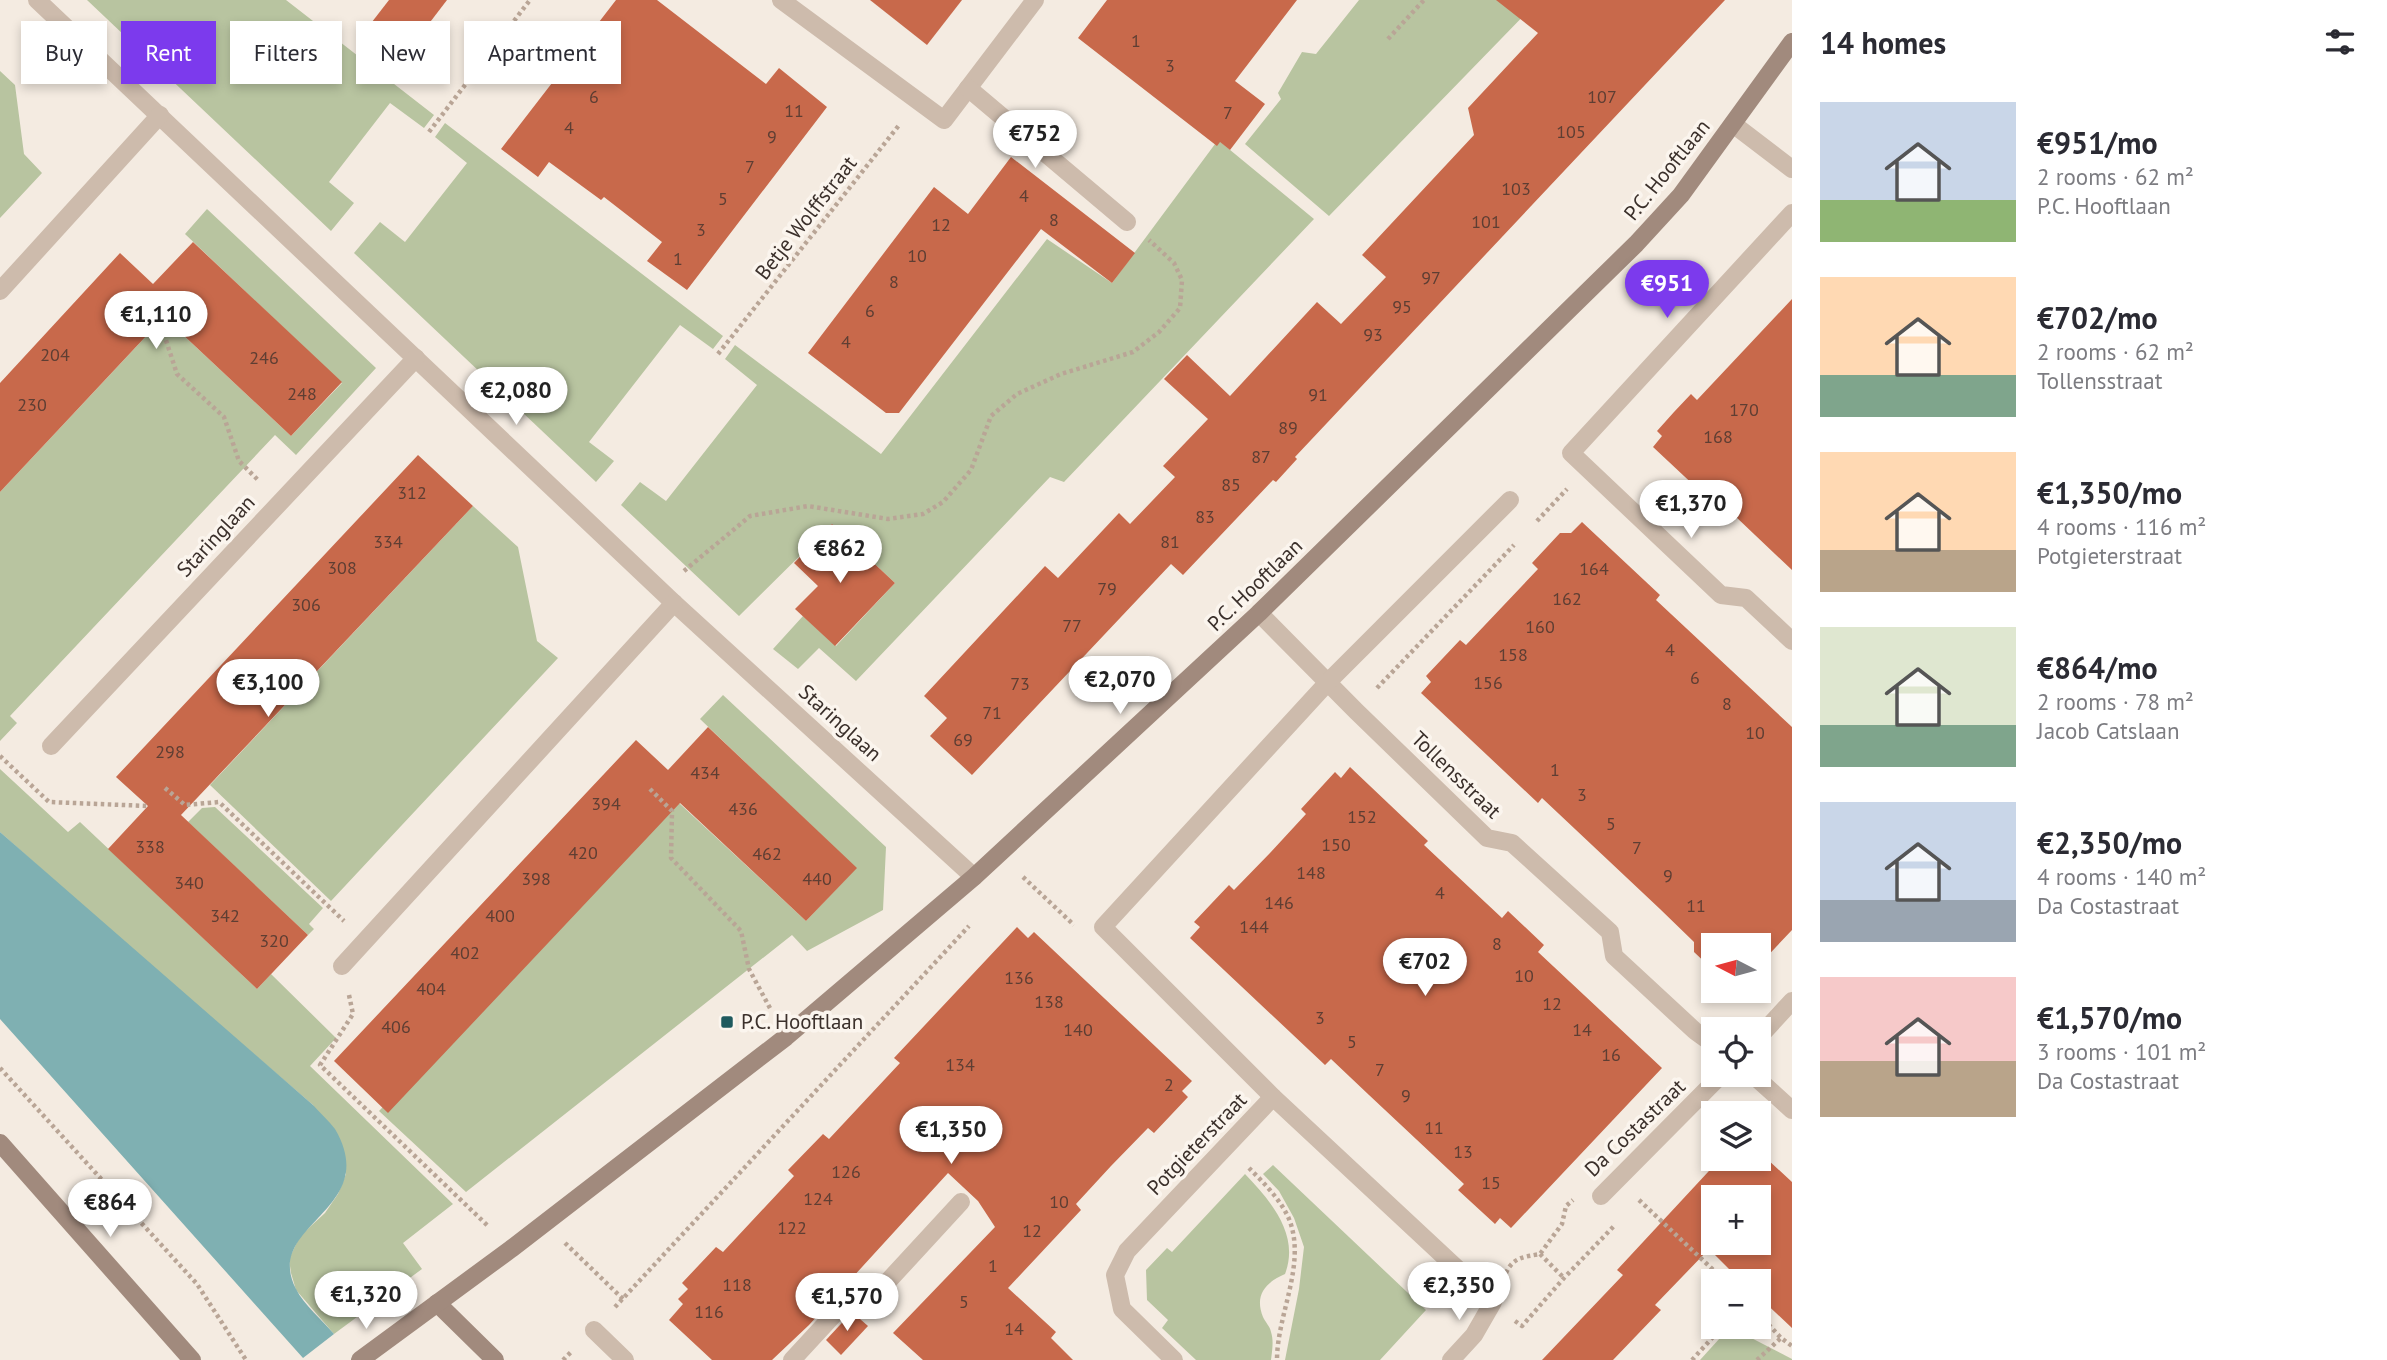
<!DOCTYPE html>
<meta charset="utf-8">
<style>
:root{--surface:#fff;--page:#f2f2f3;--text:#2b2b33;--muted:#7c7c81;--accent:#7c3aed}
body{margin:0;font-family:"PT Sans",sans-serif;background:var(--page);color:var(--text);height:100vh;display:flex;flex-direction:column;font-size:26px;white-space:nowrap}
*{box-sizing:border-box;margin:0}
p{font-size:23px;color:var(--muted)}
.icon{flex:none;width:38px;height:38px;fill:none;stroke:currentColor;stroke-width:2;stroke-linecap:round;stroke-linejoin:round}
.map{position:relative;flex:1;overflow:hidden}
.sheet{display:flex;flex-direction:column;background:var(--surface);width:595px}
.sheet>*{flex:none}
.top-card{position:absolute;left:21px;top:21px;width:665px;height:63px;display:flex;gap:14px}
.needle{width:46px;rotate:276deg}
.fabs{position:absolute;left:1701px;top:933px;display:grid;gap:14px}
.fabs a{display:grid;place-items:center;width:70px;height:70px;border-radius:0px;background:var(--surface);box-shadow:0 4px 10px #0003;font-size:35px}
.price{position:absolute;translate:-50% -60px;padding:0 16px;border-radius:24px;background:#fff;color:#222;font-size:23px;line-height:46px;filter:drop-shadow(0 2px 4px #0008)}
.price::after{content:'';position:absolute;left:50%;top:42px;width:21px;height:16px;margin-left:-10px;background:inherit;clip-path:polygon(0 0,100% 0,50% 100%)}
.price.current{background:var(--accent);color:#fff}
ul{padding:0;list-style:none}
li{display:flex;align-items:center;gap:21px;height:175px;padding:0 28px}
li span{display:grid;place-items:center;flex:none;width:196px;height:140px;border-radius:0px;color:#555}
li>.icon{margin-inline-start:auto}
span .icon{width:84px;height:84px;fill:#fffc;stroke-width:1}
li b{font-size:30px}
h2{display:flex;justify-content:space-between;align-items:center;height:84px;padding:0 28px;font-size:30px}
.chip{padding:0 24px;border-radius:0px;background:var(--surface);box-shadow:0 4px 10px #0003;font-size:24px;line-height:63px}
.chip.current{background:var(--accent);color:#fff}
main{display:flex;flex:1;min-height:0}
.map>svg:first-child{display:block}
</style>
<main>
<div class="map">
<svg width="1792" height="1360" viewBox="0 0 1792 1360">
<rect width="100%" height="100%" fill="#f4ebe1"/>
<g fill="#b8c4a0">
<polygon points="87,0 286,0 434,115 424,128 390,103 329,182 354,203 331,231"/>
<polygon points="1359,0 1539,0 1329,216 1245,144 1281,99 1278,93 1302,52 1316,54"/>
<polygon points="0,71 15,85 24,154 42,173 0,218"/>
<polygon points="445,123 723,336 713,349 680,325 589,442 614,461 596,482 354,253 380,222 405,242 467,163 435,137"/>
<polygon points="1218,140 1314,219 1064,482 1050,477 856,681 819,648 798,669 773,649 803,616 836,646 895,583 832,524 739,616 621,505 640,482 666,501 757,385 725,359 735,345 881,454 1047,239 1112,283"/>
<polygon points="207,209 376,368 296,455 275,435 10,716 17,723 0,741 0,492 151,331 166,319 291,436 342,383 185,234"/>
<polygon points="473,506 518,547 537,641 558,658 331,901 210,785"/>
<polygon points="723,695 886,847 883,910 807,951 792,935 466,1192 379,1111 679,803 806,921 856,868 700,719"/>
<polygon points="0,769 68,832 80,822 257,989 271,974 336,1038 310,1066 453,1204 403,1243 422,1269 334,1334 296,1290 291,1273 289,1259 300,1236 325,1213 338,1194 346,1174 313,1105 129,947 0,832"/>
<polygon points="215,807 323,908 309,924 314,929 308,935 188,822 202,808"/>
<polygon points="1273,1165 1426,1310 1380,1360 1285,1360 1299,1289 1304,1247 1294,1218 1279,1191 1263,1174"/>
<path d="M1245,1174c26,27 55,61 40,100 -19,8 -31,21 -22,43 2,5 7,9 8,15 3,9 1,19 0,28h-75l-34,-32 6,-8 -21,-20 -1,-30 21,-22 5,4z"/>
<polygon points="1730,1327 1792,1359 1792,1360 1700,1360"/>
</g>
<path fill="#7fb0b2" d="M0,832l313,273c7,8 16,16 22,24 48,82 -73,95 -39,160 8,16 26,31 38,45l-31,24 -303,-339z"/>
<g fill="#c8694b" fill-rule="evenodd">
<polygon points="389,0 447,0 395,68 358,40"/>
<polygon points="616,0 657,0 766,84 779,68 827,107 687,290 647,261 662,242 604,197 601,200 549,162 538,177 501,149"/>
<polygon points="870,0 962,0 927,45"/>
<polygon points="1107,0 1297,0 1235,81 1265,104 1230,150 1220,142 1217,146 1078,38"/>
<polygon points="1496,0 1725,0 1295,457 1297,459 1276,482 1273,480 1183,575 1171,564 972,775 930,736 947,718 924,696 1045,566 1058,578 1119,513 1130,524 1175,477 1163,466 1208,419 1164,379 1187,355 1230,396 1317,302 1341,324 1386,277 1362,255 1474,135 1468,108 1538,33"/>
<polygon points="1011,157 1135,253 1112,283 1041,229 899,413 886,413 808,353 934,187 968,214"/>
<polygon points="193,242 342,382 291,436 164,317 0,492 0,383 120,253 153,284"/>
<polygon points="1792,299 1792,570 1735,516 1731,520 1653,447 1662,436 1657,431 1674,412 1691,394 1697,400"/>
<polygon points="418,455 473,506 181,815 308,935 257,989 108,849 148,806 116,777"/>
<polygon points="1582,522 1660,595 1656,600 1792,727 1792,930 1759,965 1759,945 1713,945 1713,970 1694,952 1694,942 1660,909 1542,798 1538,803 1421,693 1431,682 1426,676 1460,640 1466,645 1538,569 1532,563 1560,533 1571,533"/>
<polygon points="832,524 895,583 835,646 795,609 818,586 794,563"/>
<polygon points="708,727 857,868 806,921 680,803 388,1113 334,1061 636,740 668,770"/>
<polygon points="1350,767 1428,841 1424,845 1502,918 1508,911 1544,945 1538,952 1662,1068 1511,1228 1500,1218 1495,1224 1458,1190 1464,1184 1369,1095 1331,1059 1325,1065 1190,938 1200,927 1194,922 1211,904 1229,885 1234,890 1270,853 1306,814 1301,809 1335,772 1341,778"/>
<polygon points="1017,927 1028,938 1034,932 1192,1081 1182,1091 1188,1097 1154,1133 1148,1128 1111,1166 1076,1204 1081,1210 1008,1288 1056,1332 1051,1338 1073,1360 923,1360 893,1333 995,1227 978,1201 948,1173 809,1325 772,1360 712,1360 669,1320 683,1304 678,1299 688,1289 682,1283 716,1247 723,1252 794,1176 788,1170 823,1134 829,1139 900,1063 894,1058"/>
<path d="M1721,1158h45l26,24v146l-33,-31v-16h-18l-32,-32 -54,56 6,5 -48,50h-71l81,-85 -6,-5zM1713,1197h46v45h-46z"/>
<polygon points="852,1312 868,1326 841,1355 826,1340"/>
</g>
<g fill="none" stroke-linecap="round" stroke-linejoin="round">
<g stroke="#b9a596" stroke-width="4.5" stroke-dasharray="3.5 3.5" stroke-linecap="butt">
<polyline points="1388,39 1424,0"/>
<polyline points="429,132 530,0"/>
<polyline points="135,304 162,328 177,374 224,417 239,461 259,481"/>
<polyline points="718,354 900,124"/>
<polyline points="1537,521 1567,489"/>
<polyline points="684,571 750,516 808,506 888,519 923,514 943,502 971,470 991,416 1017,394 1061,374 1133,352 1159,332 1180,308 1182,280 1174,263 1149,240"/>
<polyline points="1377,688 1514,545"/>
<polyline points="0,756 49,802 148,806"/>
<polyline points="165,788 185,805 219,802 344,921"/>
<polyline points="650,789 672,811 671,858 741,931 749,969 771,1010"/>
<polyline points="1023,877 1074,925"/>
<polyline points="349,995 353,1014 320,1065 488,1226"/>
<polyline points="0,1068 197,1284 246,1360"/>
<path d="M1249,1168c14,14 32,32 40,51 18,45 -12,95 -12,141"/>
<polyline points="1639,1200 1725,1281"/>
<polyline points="565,1243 623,1299"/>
<polyline points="1540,1254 1564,1278"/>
<path d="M1506,1273c7,-16 18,-16 34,-19l22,-30 4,-18 7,-6"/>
<polyline points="615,1307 969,926"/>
<polyline points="1759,1314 1781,1338 1792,1346"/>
<polyline points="1515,1321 1522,1326 1564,1278 1614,1226"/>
<polyline points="563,1360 572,1351"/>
<polyline points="1692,1360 1723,1326"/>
<polyline points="1757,1360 1781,1338"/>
</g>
<polyline stroke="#cdbbac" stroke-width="18" points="792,1360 852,1295 879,1291 961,1202"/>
<g stroke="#cdbbac" stroke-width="18">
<polyline points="37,0 674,603 974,877"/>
<polyline points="781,0 944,120 1035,0"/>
<polyline points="968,88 1127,222"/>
<polyline points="1733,124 1792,169"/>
<polyline points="1792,213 1571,453 1721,595 1746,598 1792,641"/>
<polyline points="0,291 160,115"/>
<polyline points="1259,613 1356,711 1487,838 1512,843 1610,932 1614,956 1695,1031 1713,1044"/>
<polyline points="51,746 416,358"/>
<polyline points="342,966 674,603"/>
<polyline points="1759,1037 1792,1001"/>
<polyline points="1752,1074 1792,1110"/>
<polyline points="1273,1097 1103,927 1329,681 1510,500"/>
<polyline points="1601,1196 1722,1074"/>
<polyline points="594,1330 625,1360"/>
<polyline points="1174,1360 1122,1309 1115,1275 1127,1251 1273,1097 1493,1302 1474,1335 1451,1360"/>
</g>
<g stroke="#a18a7d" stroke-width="18">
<polyline points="0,1143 192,1360"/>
<polyline points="437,1303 495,1360"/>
<polyline points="360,1360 511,1249 786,1037 974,877 1259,613 1636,244 1681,195 1792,42"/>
</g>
</g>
<rect fill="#1f5a5e" stroke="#fbf5ee" stroke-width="2.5" x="720" y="1015" width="14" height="14" rx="3.5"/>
<g text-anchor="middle" stroke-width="7" stroke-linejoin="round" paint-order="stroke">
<g font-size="18" fill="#5e3e33">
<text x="1136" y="47">1</text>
<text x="1170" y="72">3</text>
<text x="594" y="103">6</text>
<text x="1602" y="103">107</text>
<text x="794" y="117">11</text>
<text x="1228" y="119">7</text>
<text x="569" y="134">4</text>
<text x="1571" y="138">105</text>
<text x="772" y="143">9</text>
<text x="750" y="173">7</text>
<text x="1516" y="195">103</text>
<text x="1024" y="202">4</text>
<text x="723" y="205">5</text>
<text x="1054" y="226">8</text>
<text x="1486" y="228">101</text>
<text x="941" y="231">12</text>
<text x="701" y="236">3</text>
<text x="917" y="262">10</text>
<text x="678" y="265">1</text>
<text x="1431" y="284">97</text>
<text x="894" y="288">8</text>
<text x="1402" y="313">95</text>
<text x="870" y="317">6</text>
<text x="1373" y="341">93</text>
<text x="846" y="348">4</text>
<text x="55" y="361">204</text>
<text x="264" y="364">246</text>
<text x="302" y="400">248</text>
<text x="1318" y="401">91</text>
<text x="32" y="411">230</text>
<text x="1744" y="416">170</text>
<text x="1288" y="434">89</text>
<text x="1718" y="443">168</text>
<text x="1261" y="463">87</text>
<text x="1231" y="491">85</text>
<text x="412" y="499">312</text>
<text x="1205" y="523">83</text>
<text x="388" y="548">334</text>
<text x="1170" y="548">81</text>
<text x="342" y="574">308</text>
<text x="1594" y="575">164</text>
<text x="1107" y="595">79</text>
<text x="1567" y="605">162</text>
<text x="306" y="611">306</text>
<text x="1072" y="632">77</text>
<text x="1540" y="633">160</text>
<text x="1670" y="656">4</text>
<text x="1513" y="661">158</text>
<text x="1695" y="684">6</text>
<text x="1488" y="689">156</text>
<text x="1020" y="690">73</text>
<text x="1727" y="710">8</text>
<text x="992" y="719">71</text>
<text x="1755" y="739">10</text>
<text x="963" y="746">69</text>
<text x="170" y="758">298</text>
<text x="1555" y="776">1</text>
<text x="705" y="779">434</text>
<text x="1582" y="801">3</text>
<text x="606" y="810">394</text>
<text x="743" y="815">436</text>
<text x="1362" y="823">152</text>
<text x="1611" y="830">5</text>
<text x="1336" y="851">150</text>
<text x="150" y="853">338</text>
<text x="1637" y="854">7</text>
<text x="583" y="859">420</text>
<text x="767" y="860">462</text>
<text x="1311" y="879">148</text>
<text x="1668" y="882">9</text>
<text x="536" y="885">398</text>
<text x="817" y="885">440</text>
<text x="189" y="889">340</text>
<text x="1440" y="899">4</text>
<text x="1279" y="909">146</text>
<text x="1696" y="912">11</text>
<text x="225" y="922">342</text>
<text x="500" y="922">400</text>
<text x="1254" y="933">144</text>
<text x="274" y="947">320</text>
<text x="1497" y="950">8</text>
<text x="465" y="959">402</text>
<text x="1524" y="982">10</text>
<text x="1019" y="984">136</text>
<text x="431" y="995">404</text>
<text x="1049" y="1008">138</text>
<text x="1552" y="1010">12</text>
<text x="1320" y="1024">3</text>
<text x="396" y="1033">406</text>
<text x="1078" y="1036">140</text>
<text x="1582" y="1036">14</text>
<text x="1352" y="1048">5</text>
<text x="1611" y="1061">16</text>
<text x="960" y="1071">134</text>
<text x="1380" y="1076">7</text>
<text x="1169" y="1091">2</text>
<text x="1406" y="1102">9</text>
<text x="1434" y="1134">11</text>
<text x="1463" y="1158">13</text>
<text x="846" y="1178">126</text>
<text x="1491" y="1189">15</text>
<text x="818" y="1205">124</text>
<text x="1059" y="1208">10</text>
<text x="792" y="1234">122</text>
<text x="1032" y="1237">12</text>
<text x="993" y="1272">1</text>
<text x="737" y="1291">118</text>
<text x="964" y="1308">5</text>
<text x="709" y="1318">116</text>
<text x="1014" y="1335">14</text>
</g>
<g font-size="21" fill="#3b302b" stroke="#fbf5ee">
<text transform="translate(1667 170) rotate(-51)" y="7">P.C. Hooftlaan</text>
<text transform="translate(806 218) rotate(-52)" y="7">Betje Wolffstraat</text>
<text transform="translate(216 536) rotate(-47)" y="7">Staringlaan</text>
<text transform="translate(1255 585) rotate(-44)" y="7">P.C. Hooftlaan</text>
<text transform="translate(840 723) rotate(42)" y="7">Staringlaan</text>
<text transform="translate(1456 775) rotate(44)" y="7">Tollensstraat</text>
<text transform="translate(1635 1128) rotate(-44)" y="7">Da Costastraat</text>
<text transform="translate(1197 1144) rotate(-46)" y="7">Potgieterstraat</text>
</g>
<g font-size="21" fill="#3b302b" stroke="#fbf5ee" text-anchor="start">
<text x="741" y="1029">P.C. Hooftlaan</text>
</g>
</g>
</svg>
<div class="fabs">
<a><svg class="needle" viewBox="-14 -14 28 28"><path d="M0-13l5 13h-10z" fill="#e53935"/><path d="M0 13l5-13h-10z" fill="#7c7c81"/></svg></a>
<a><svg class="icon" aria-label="locate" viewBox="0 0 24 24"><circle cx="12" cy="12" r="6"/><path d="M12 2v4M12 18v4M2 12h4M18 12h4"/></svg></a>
<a><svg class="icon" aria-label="layers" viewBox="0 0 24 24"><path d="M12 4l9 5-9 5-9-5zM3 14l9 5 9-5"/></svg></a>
<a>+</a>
<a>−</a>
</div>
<b class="price" style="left:1035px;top:170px">€752</b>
<b class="price current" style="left:1667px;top:320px">€951</b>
<b class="price" style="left:156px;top:351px">€1,110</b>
<b class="price" style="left:516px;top:427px">€2,080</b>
<b class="price" style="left:1691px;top:540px">€1,370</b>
<b class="price" style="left:840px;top:585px">€862</b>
<b class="price" style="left:1120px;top:716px">€2,070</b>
<b class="price" style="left:268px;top:719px">€3,100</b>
<b class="price" style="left:1425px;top:998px">€702</b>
<b class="price" style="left:951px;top:1166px">€1,350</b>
<b class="price" style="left:110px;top:1239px">€864</b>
<b class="price" style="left:1459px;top:1322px">€2,350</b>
<b class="price" style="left:366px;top:1331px">€1,320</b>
<b class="price" style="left:847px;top:1333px">€1,570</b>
<div class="top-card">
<a class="chip">Buy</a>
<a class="chip current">Rent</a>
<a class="chip">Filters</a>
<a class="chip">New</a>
<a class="chip">Apartment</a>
</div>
</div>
<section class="sheet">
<h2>14 homes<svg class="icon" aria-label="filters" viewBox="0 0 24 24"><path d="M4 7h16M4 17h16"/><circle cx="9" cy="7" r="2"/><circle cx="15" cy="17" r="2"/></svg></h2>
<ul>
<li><span style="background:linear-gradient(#c9d6e8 70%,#8fb573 0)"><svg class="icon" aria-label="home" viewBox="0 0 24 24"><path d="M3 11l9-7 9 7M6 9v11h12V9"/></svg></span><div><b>€951/mo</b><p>2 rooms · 62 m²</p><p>P.C. Hooftlaan</p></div></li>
<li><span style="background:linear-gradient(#ffd9b3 70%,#7fa58c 0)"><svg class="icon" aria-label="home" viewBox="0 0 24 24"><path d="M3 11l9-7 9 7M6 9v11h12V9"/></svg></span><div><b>€702/mo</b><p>2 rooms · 62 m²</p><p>Tollensstraat</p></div></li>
<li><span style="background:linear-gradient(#ffd9b3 70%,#b9a48a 0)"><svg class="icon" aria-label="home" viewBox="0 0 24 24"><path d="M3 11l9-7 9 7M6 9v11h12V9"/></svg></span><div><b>€1,350/mo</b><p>4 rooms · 116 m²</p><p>Potgieterstraat</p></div></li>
<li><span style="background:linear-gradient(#dfe7d0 70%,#7fa58c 0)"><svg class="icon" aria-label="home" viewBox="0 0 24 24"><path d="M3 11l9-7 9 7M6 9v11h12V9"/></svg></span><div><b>€864/mo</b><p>2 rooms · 78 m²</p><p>Jacob Catslaan</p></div></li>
<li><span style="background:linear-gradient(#c9d6e8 70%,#9aa5b1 0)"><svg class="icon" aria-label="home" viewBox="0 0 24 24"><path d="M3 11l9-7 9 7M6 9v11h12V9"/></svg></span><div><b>€2,350/mo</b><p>4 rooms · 140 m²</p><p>Da Costastraat</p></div></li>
<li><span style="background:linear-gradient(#f6c9c9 60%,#b9a48a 0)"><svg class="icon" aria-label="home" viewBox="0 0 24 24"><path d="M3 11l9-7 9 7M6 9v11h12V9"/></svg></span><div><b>€1,570/mo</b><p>3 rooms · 101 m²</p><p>Da Costastraat</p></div></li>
</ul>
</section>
</main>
